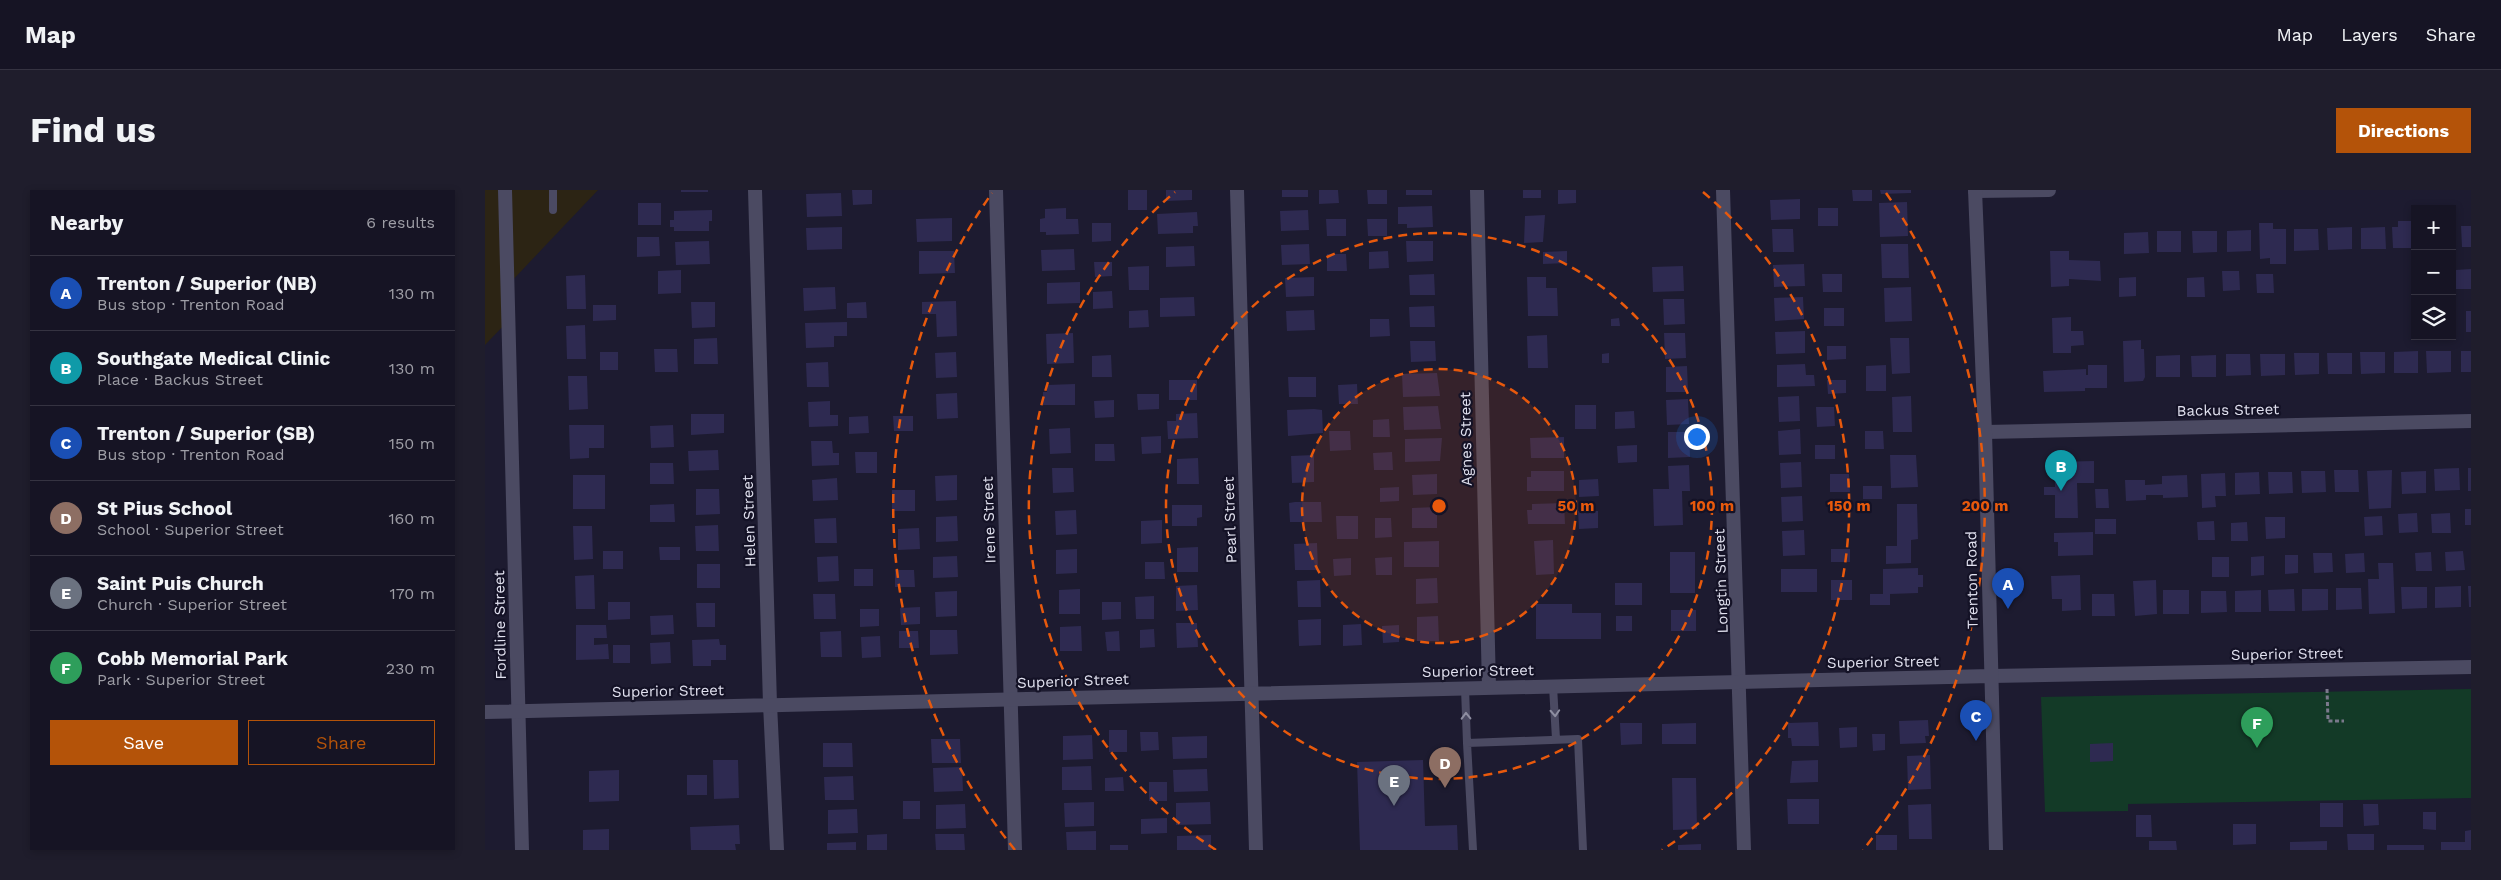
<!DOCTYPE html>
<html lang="en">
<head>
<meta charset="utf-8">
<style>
	:root { --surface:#161424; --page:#1f1d2c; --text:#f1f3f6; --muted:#9e9ea6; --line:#353341; --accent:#b45309 }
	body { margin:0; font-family:"Work Sans",sans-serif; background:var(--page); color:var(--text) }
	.controls { position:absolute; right:15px; top:15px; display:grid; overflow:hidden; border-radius:0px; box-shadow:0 2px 8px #0003 }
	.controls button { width:45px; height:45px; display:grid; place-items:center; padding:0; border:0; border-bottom:1px solid var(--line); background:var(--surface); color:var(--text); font:25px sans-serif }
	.you { position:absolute; left:1211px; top:246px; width:18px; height:18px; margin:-12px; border:4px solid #fff; border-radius:50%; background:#1a73e8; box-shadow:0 0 0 8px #1a73e833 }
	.badge { display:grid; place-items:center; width:32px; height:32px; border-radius:50%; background:var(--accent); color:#fff; font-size:16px; font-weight:700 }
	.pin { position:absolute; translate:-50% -41px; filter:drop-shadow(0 1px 2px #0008) }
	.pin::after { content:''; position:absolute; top:26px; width:18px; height:15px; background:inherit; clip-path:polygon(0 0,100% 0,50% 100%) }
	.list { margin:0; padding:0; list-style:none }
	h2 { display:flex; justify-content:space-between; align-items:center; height:65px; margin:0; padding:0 20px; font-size:21px }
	h2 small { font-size:16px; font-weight:400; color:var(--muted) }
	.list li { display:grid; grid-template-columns:32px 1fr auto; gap:15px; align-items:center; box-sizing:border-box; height:75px; padding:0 20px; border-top:1px solid var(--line) }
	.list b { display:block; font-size:19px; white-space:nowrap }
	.list p { margin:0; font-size:16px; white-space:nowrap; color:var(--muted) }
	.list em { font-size:16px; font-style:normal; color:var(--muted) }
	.actions { display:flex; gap:10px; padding:15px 20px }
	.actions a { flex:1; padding:11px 0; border:1px solid var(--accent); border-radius:0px; text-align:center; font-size:18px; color:var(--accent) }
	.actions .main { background:var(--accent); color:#fff }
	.icon { flex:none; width:28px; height:28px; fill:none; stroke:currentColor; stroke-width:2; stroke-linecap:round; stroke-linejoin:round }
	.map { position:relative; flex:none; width:1986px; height:660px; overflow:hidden; border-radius:0px }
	header { display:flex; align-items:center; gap:30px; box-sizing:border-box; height:70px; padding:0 25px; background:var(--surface); border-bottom:1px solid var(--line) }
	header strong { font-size:24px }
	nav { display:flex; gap:28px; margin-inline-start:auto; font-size:18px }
	.intro { display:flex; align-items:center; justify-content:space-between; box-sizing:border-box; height:120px; padding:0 30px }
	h1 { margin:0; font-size:35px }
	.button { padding:12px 22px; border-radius:0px; background:var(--accent); color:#fff; font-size:18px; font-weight:700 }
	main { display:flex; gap:30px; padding:0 30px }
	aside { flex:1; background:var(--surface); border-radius:0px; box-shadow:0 2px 8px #0003 }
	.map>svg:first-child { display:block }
</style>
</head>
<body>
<header>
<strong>Map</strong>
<nav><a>Map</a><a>Layers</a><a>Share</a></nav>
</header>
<div class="intro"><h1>Find us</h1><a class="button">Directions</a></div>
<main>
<aside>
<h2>Nearby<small>6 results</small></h2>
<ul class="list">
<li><span class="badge" style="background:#1a4fb4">A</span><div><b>Trenton / Superior (NB)</b><p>Bus stop · Trenton Road</p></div><em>130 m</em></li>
<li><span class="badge" style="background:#0f9aa8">B</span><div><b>Southgate Medical Clinic</b><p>Place · Backus Street</p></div><em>130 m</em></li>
<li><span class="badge" style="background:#1a4fb4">C</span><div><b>Trenton / Superior (SB)</b><p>Bus stop · Trenton Road</p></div><em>150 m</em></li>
<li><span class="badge" style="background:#8d6e63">D</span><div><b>St Pius School</b><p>School · Superior Street</p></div><em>160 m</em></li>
<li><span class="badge" style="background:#6b7280">E</span><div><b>Saint Puis Church</b><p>Church · Superior Street</p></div><em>170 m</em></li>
<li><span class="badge" style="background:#2e9e5b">F</span><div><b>Cobb Memorial Park</b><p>Park · Superior Street</p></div><em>230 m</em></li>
</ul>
<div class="actions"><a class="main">Save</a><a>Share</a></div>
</aside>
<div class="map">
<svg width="1986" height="660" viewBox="0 0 1986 660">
	<rect width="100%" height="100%" fill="#1d1b30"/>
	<path fill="#2c2414" d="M0 0H113L23 95 24 130 0 155Z"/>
	<path fill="#133a27" d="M1986 499V608L1643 614V621L1560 622 1556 507Z"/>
	<path fill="#2e2a51" d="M196 0H223V2H196Z
		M367 0H387V14L368 15Z
		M643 0H662V20H643Z
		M681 0H707V10L681 11Z
		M797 0H823V7H797Z
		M834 0H853L854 13 834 14Z
		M882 0H902V14H883Z
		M921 0H947V5H921Z
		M1038 0H1056V8H1038Z
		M1073 0H1091V13L1073 14Z
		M1367 0H1387V11H1368Z
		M1395 0H1426V3L1396 4Z
		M356 3 357 26 322 27 321 4Z
		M1315 9V29L1286 30 1285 10Z
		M1422 12 1423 46 1395 47 1394 13Z
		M153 13H176V35H153Z
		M947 16 948 37 922 38V34H913V17Z
		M581 18V29H593L594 44 561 45V42H555V29L560 28V19Z
		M1333 18H1353V36H1333Z
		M227 20V31H224V41H189V37H185V30H189V21Z
		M823 20 824 40 796 41 795 21Z
		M712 22 713 36H708V43L673 44 672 24Z
		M1060 25 1058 52 1039 53 1040 26Z
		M467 28V51L432 52 431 29Z
		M841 29H861V46H842Z
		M882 29H902V46H883Z
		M1913 31H1926L1927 37H1930V58H1908L1907 37H1913Z
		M607 33H626V51L607 52Z
		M1774 33H1788V39H1801V74H1785V68L1775 69Z
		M1976 36H1986V57H1977Z
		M357 37V59L322 60 321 38Z
		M1867 37V59L1843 60 1842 38Z
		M1900 37 1901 59H1876V38Z
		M1287 39H1308L1309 62H1288Z
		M1809 39H1833L1834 60 1809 61Z
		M1766 40V61L1742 62V41Z
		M1672 41H1696V62H1672Z
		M1707 41H1732V62L1708 63Z
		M1663 42 1664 63 1639 64V43Z
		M152 47H174L175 66 152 67Z
		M224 51 225 74 191 75 190 52Z
		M921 51H948V71L922 72Z
		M824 54 825 74 797 75 796 55Z
		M1396 54H1423L1424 88H1397Z
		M709 56 710 76 681 77V57Z
		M589 59 590 80 557 81 556 60Z
		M434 61H469L470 83 434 84Z
		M903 61 904 78 884 79V62Z
		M1082 61V73L1058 74V62Z
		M1565 61H1584V70L1615 71 1616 91 1584 89V96L1566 97Z
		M842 64H861L862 81H842Z
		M609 72H627V86L610 87Z
		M1319 74 1320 96 1289 97 1288 75Z
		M664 76V100H644L643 77Z
		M1198 76 1199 101 1168 102 1167 77Z
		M1986 79V99H1971L1970 80Z
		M196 80V103L173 104V81Z
		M1737 81H1754L1755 100 1738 101Z
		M949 84 950 105H925L924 85Z
		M1337 84H1357V102H1338Z
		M1771 84H1788L1789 103H1772Z
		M100 85 101 119H82L81 86Z
		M829 87V106L801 107 800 88Z
		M1042 87H1061V98H1072L1073 126H1043Z
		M1651 87V106L1634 107V88Z
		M1719 87 1720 107H1702V88Z
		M595 92V113L562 114V93Z
		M350 97 351 119 319 121 318 98Z
		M1426 97 1427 131 1400 132 1399 98Z
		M627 101 628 118 608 119V102Z
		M709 107 710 126 675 127V108Z
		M1318 107 1319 129 1290 131 1289 108Z
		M1178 109H1199L1200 134 1179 135Z
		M471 111 472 146 452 147 451 124H437V112Z
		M206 112H230V137L207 138Z
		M381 112 382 128H362V113Z
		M108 115H131V130L108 131Z
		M949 116 950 137H925L924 117Z
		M1339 118H1359V136H1339Z
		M663 120 664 137 644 138V121Z
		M829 120 830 140 802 141 801 121Z
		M1981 121H1986V142H1981Z
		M1586 127V141H1598L1599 155 1586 156V163H1568L1567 128Z
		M1134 128 1135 136H1126V129Z
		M885 129H904L905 146 885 147Z
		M362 132V146H349V157L321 158 320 133Z
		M100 135 101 169H82L81 136Z
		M1320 141V163L1291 164 1290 142Z
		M588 143 589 173 562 174 561 144Z
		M1179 143H1200L1201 168 1180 169Z
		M1062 145 1063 178H1043L1042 146Z
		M232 148 233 174H209V149Z
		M1405 148H1424L1425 183 1407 184Z
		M1656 150V159H1659L1660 187 1658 191 1639 192 1638 151Z
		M925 151H950L951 171 926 172Z
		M1342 156H1361V169L1342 170Z
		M169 159H192L193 182H170Z
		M1933 161V183H1909V162Z
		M1941 161H1966V182L1942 183Z
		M1976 161H1986V182H1976Z
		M115 162H133V180H115Z
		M471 162 472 187 451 188 450 163Z
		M1875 162H1900V183L1876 184Z
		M1124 163V173H1117V164Z
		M1809 163H1834V184L1810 185Z
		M1842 163H1867V184H1843Z
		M1741 164H1765L1766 185 1741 186Z
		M1775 164H1800V185L1776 186Z
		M626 165 627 187H607V166Z
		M1695 165V187H1671V166Z
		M1731 165V187H1707L1706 166Z
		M343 172 344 197H322L321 173Z
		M1320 174 1321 185H1329L1330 196 1292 197V175Z
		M1401 175V201H1381V176Z
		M1603 175H1622V198H1600V201L1559 202 1558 181 1601 179V185H1603Z
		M1202 176 1203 202H1181V177Z
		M952 183 955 206 918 207 917 184Z
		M83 186H102L103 219 84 220Z
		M803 187H831V207H804Z
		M684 190H712V210H684Z
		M1342 190H1361V203L1343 204Z
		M590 194V215H558V202H562V195Z
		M872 194 873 214H854L853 195Z
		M472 203 473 228 452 229 451 204Z
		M652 204H674V219L653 220Z
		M1314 206 1315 231 1294 232 1293 207Z
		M1426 206 1427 242H1408L1407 207Z
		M1203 209 1204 234 1182 235 1181 210Z
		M629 210V227L610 228 609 211Z
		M345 211V225H353V236L324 237 323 212Z
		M1090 215H1111V239H1090Z
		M953 216 956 239 919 240 918 217Z
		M1331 217H1349L1350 236 1332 237Z
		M829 219 837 220 838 243 803 246 802 220Z
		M1149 221 1150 238 1130 239V222Z
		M712 223 713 248 683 249 682 231H691V224Z
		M206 224H239V243L206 245Z
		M383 226 384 243 364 244V227Z
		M408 226H428V241H409Z
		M904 229 905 247H888V230Z
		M84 235H119V258H104V268L85 269Z
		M188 235 189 257 166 258 165 236Z
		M585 238 586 263 565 264 564 239Z
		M1315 239 1316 264 1294 265 1293 241Z
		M844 241H865L866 260 845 261Z
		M1380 241H1398L1399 259H1380Z
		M1183 242H1204L1205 267 1183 268Z
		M676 246V263L657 264 656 247Z
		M1079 247V268H1046L1045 248Z
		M957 248 955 271 920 272V249Z
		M326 251H347L348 263H354V275L327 276Z
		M610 254H629L630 271H610Z
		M1152 255V272L1133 273 1132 256Z
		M1330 255H1350V269H1330Z
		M233 260 234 280 204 281 203 261Z
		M370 262H392V283H371Z
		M907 262 908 280H889L888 263Z
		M829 265V292L807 293 806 266Z
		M1405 265H1431L1433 297 1406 298Z
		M713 268 714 294H692V269Z
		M1609 271V293H1592L1593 328H1570V305H1559V297H1570L1569 272Z
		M1316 272 1317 297 1296 298 1295 273Z
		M165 273H188L189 294H165Z
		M1204 275 1205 301H1197L1198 335 1169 336 1168 299H1184L1183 276Z
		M567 278H588L589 302 568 303Z
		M1974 278 1975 300 1950 301 1949 279Z
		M1983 278H1986V301H1983Z
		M1849 280H1873L1874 302H1850Z
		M1907 280 1906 318 1884 319 1882 281Z
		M1046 281H1079V301H1042V287H1046Z
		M1816 281H1840L1841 302 1817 303Z
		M1941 281V303L1917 304 1916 282Z
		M1774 282 1775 304 1750 305V283Z
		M1783 282H1807L1808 303 1784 304Z
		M1740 283 1741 306H1730L1731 317 1717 318 1716 284Z
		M952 284V304L928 305 927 285Z
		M1345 284H1364L1365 302H1345Z
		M88 285H120V319H88Z
		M472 285V310L451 311 450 286Z
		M1702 285 1703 307 1678 308V305H1661V310L1641 311 1640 290H1660V295L1677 294V286Z
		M352 288 353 310 328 311 327 290Z
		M1113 289 1114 306 1094 307V290Z
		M1378 296H1397V309H1378Z
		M914 297V311L895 312V298Z
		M211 299H234L235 324 211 325Z
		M1610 299H1623L1624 318H1611Z
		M407 300H430V321H407Z
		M1317 306 1318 331 1297 332 1296 307Z
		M810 312H836L837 332H805L804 313Z
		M1079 313 1080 334H1043L1042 320H1047V314Z
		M189 314 190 332H165V315Z
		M1412 314H1432L1433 349 1426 350V373L1401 374V356H1412Z
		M687 315H717V327L712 328V336H687Z
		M952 317V338H927V318Z
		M1980 319H1986V335H1980Z
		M591 320 592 344 571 345 570 321Z
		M1093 321H1113V338L1094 339Z
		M1932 323 1933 342 1914 343 1913 324Z
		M1965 323 1966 343H1947L1946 324Z
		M472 326 473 351 451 352V327Z
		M851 326H873V349H852Z
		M1897 326 1898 345 1880 346 1879 327Z
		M1780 327H1800V348L1781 349Z
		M351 328 352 353H330L329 329Z
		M890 328H906L907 347 890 348Z
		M1610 329H1631V344H1610Z
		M677 330V353L656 354V331Z
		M1729 331 1730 350H1713L1712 332Z
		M1762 332 1763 351H1746V333Z
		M233 335 234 361H211L210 336Z
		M88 336H107L108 369 89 370Z
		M434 338 435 359 413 360V339Z
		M1319 340 1320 365 1298 366 1297 341Z
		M1608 342V365L1573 366V352H1569V343Z
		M1068 350 1069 384 1051 385 1049 351Z
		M954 351V377H919V352Z
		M832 353 833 380H810L809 354Z
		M174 357H195V370H175Z
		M713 357V382H692V358Z
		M592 359V383L571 384V360Z
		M1346 359H1365V372H1346Z
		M118 361H138V379H118Z
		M1978 361 1980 380 1961 381 1960 362Z
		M1185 362H1210V403H1185Z
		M1946 362 1947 381H1931L1930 363Z
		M1828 363H1847L1848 382 1829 383Z
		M1879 363 1880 382 1861 383 1860 364Z
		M1800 365H1813V383L1800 384Z
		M353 366 354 391 333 392 332 367Z
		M472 366 473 387 448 388V367Z
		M1779 366V385L1766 386V367Z
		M907 367V385H891L890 368Z
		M1727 367H1744V387H1727Z
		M866 368V385L849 386 848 369Z
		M660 372H679L680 389H660Z
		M1893 373H1908L1910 423 1884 424 1883 389H1894Z
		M212 374H235V398H212Z
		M1433 378V385H1438V397H1433V403L1405 404V415H1385V404H1398V379Z
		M369 379H388V396H369Z
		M1296 379H1332V402H1296Z
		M410 380H429L430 397H410Z
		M109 385 110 419H91L90 386Z
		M1595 385 1596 420 1577 421V409H1567L1566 386Z
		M952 388 953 413 931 414V389Z
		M835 390 836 417H813L812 391Z
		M1346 390H1367V410H1346Z
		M1671 390 1672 424 1650 426 1648 391Z
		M1130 393H1157V415H1130Z
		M712 395 713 420 691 421V396Z
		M1976 396V417L1950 418V397Z
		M1983 396H1986V417H1984Z
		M1916 397H1942V418L1917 419Z
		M1851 398H1876L1877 419 1851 420Z
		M595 399V424H574V400Z
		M1809 399 1810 421H1784L1783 400Z
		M1817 399H1843V420L1817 421Z
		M1678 400H1704V424H1678Z
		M1776 400V422H1750V401Z
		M472 401V426L451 427 450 402Z
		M1716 401H1741L1742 422 1716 423Z
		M328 404H350L351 429H329Z
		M1607 404H1629L1630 426H1607Z
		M669 406V429H651L650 407Z
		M123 412H145V429L123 430Z
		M617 412H636V429L617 430Z
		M211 413H230V437H212Z
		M1051 414H1087V423H1116V449H1051Z
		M435 417V434L416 435 415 418Z
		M375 419H394V436L375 437Z
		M1186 420H1211V441H1186Z
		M188 425 189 444 166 445 165 426Z
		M953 426 954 451H932V427Z
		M1131 426H1147V441H1131Z
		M836 429V455L814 456 813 430Z
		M691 433H712L713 457 692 458Z
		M876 434 877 455 858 456V435Z
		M91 435H121L122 448H109V455L123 454 124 469 91 470Z
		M914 435V452L898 453 897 436Z
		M596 436 597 461H575V437Z
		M669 439 670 457 655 458V440Z
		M445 440H472L473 464 445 465Z
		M356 441 357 467H336L335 442Z
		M414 441H433L434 458H414Z
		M634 441 635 461H622L620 442Z
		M395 446 396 467 377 468 376 447Z
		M234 449 235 455H241V470H226V476H208L207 450Z
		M185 452 186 473 166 474 165 453Z
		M128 455H145V473H128Z
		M1443 530 1444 546H1440L1441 553 1415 554 1414 531Z
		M1333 532 1334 556H1307L1306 548H1303V533Z
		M1135 533H1157V554L1136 555Z
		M1211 533V554H1177V534Z
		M1372 537V557L1355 558 1354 538Z
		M624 540H642V562H624Z
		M655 542H673L674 560 656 561Z
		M1387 544H1400V560L1388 561Z
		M607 545 608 569 578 570V546Z
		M722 546V568L688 569 687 547Z
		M446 549H475L476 573H447Z
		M338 553H367L368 577H338Z
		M1628 553V571L1605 572V554Z
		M1445 565 1446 599 1423 600 1422 566Z
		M228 570H253L254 608 229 609Z
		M938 570 940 636 972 635 973 660H875L872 572Z
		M1333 570V592L1305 593 1307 571Z
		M606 576 607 600H577V577Z
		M477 577 478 601 449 602 448 578Z
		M722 579 723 601 689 602 688 580Z
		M134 580V611L104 612V581Z
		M202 585H222V605H202Z
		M368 586 369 610H340L339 587Z
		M638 587 639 601H620V588Z
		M1187 588H1211L1212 639 1188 640Z
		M664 592H682V611H664Z
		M1302 609H1334V634H1303Z
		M418 611H435V629H418Z
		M609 612V636L580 637 579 613Z
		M725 612 726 634 691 635V613Z
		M1835 613H1858V637H1835Z
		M480 614 481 638 451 639V615Z
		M1446 614 1447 649H1424L1423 615Z
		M1878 614H1893L1894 635 1879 636Z
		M372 619 373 643 343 644V620Z
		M1938 622H1951V640L1938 639Z
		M1651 625H1666L1667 647H1651Z
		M682 628V643L656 644V629Z
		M1748 634H1771V654L1748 655Z
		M254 635 255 654H250L251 660H206L205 637Z
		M124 639V660H98V640Z
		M1986 640V660H1956V652H1980V641Z
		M611 641V660H582L581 642Z
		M402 644V660H382V645Z
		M450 644H479L480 660H451Z
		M1862 644H1889V660H1863Z
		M726 645V660H692V646Z
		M1391 645H1412V660H1391Z
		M1664 651H1691L1692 660H1664Z
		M1842 651V660H1805V652Z
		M371 652V660H342V653Z
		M1216 654V660H1193V655Z
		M625 655H643V660H625Z
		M1902 655H1939V660H1902Z"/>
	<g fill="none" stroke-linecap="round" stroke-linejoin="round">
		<path stroke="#7a798b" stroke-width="3" stroke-dasharray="4 2.5" stroke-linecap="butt" d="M1842 499 1843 531H1859"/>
		<path stroke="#4b4a62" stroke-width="8" d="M68 0V20
			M1068 496 1071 549
			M980 498 982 553
			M988 660 982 553 1093 549 1098 660"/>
		<path stroke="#4b4a62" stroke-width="14" d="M20 0 37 660
			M270 0 285 514 292 660
			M511 0 530 660
			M752 0 771 660
			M992 0 1004 497
			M1238 0 1259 660
			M1490 1 1564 0
			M1500 242 1986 231
			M1506 486 1986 477"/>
		<path stroke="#4b4a62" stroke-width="14" d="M1490 0 1500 242 1511 660
			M0 522 1506 486"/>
	</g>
	<defs><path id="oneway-chevron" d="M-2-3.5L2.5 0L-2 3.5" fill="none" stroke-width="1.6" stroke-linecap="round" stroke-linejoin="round" transform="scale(1.25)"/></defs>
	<g stroke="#8e8ea1">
		<use href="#oneway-chevron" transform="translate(1070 523) rotate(87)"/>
		<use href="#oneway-chevron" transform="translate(981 526) rotate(-91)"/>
	</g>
	<circle cx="954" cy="316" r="137" fill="#e8590c" fill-opacity=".12"/>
	<g fill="none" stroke="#e8590c" stroke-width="2.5" stroke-dasharray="9 6">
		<circle cx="954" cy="316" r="137"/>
		<circle cx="954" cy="316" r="273"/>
		<path d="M731 660A410 410 0 0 1 690 2M1218 2A410 410 0 0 1 1177 660"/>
		<path d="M530 660A546 546 0 0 1 507 3M1401 3A546 546 0 0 1 1378 660"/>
	</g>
	<g text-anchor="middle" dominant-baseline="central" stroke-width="4.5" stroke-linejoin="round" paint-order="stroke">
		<g font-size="15" fill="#e1e1ef" stroke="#141226">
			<text transform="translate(1743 220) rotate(-1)">Backus Street</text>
			<text transform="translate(981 249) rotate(-91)">Agnes Street</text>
			<text transform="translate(504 330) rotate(-92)">Irene Street</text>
			<text transform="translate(745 330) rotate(-92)">Pearl Street</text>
			<text transform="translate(264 331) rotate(-92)">Helen Street</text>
			<text transform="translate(1487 390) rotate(-91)">Trenton Road</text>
			<text transform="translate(1236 391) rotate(-92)">Longtin Street</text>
			<text transform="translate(15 435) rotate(-91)">Fordline Street</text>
			<text transform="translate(1802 464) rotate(-1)">Superior Street</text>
			<text transform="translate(1398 472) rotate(-1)">Superior Street</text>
			<text transform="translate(993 481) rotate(-1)">Superior Street</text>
			<text transform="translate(588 491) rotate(-2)">Superior Street</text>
			<text transform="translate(183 501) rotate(-1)">Superior Street</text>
		</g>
	</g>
	<circle cx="954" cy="316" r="8" fill="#e8590c" stroke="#141226" stroke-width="2.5"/>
	<g font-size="15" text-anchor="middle" font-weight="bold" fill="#e8590c" stroke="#141226" stroke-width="4.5" stroke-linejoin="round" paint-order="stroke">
		<text x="1091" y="321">50 m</text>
		<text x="1227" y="321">100 m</text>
		<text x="1364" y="321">150 m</text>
		<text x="1500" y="321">200 m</text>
	</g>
</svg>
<div class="controls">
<button>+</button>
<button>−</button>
<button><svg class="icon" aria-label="layers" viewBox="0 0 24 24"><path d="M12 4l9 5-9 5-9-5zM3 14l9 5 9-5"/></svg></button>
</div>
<div class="you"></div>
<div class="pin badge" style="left:1523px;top:419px;background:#1a4fb4">A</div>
<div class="pin badge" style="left:1576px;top:301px;background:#0f9aa8">B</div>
<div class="pin badge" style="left:1491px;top:551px;background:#1a4fb4">C</div>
<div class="pin badge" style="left:960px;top:598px;background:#8d6e63">D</div>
<div class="pin badge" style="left:909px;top:616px;background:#6b7280">E</div>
<div class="pin badge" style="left:1772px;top:558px;background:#2e9e5b">F</div>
</div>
</main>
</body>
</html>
